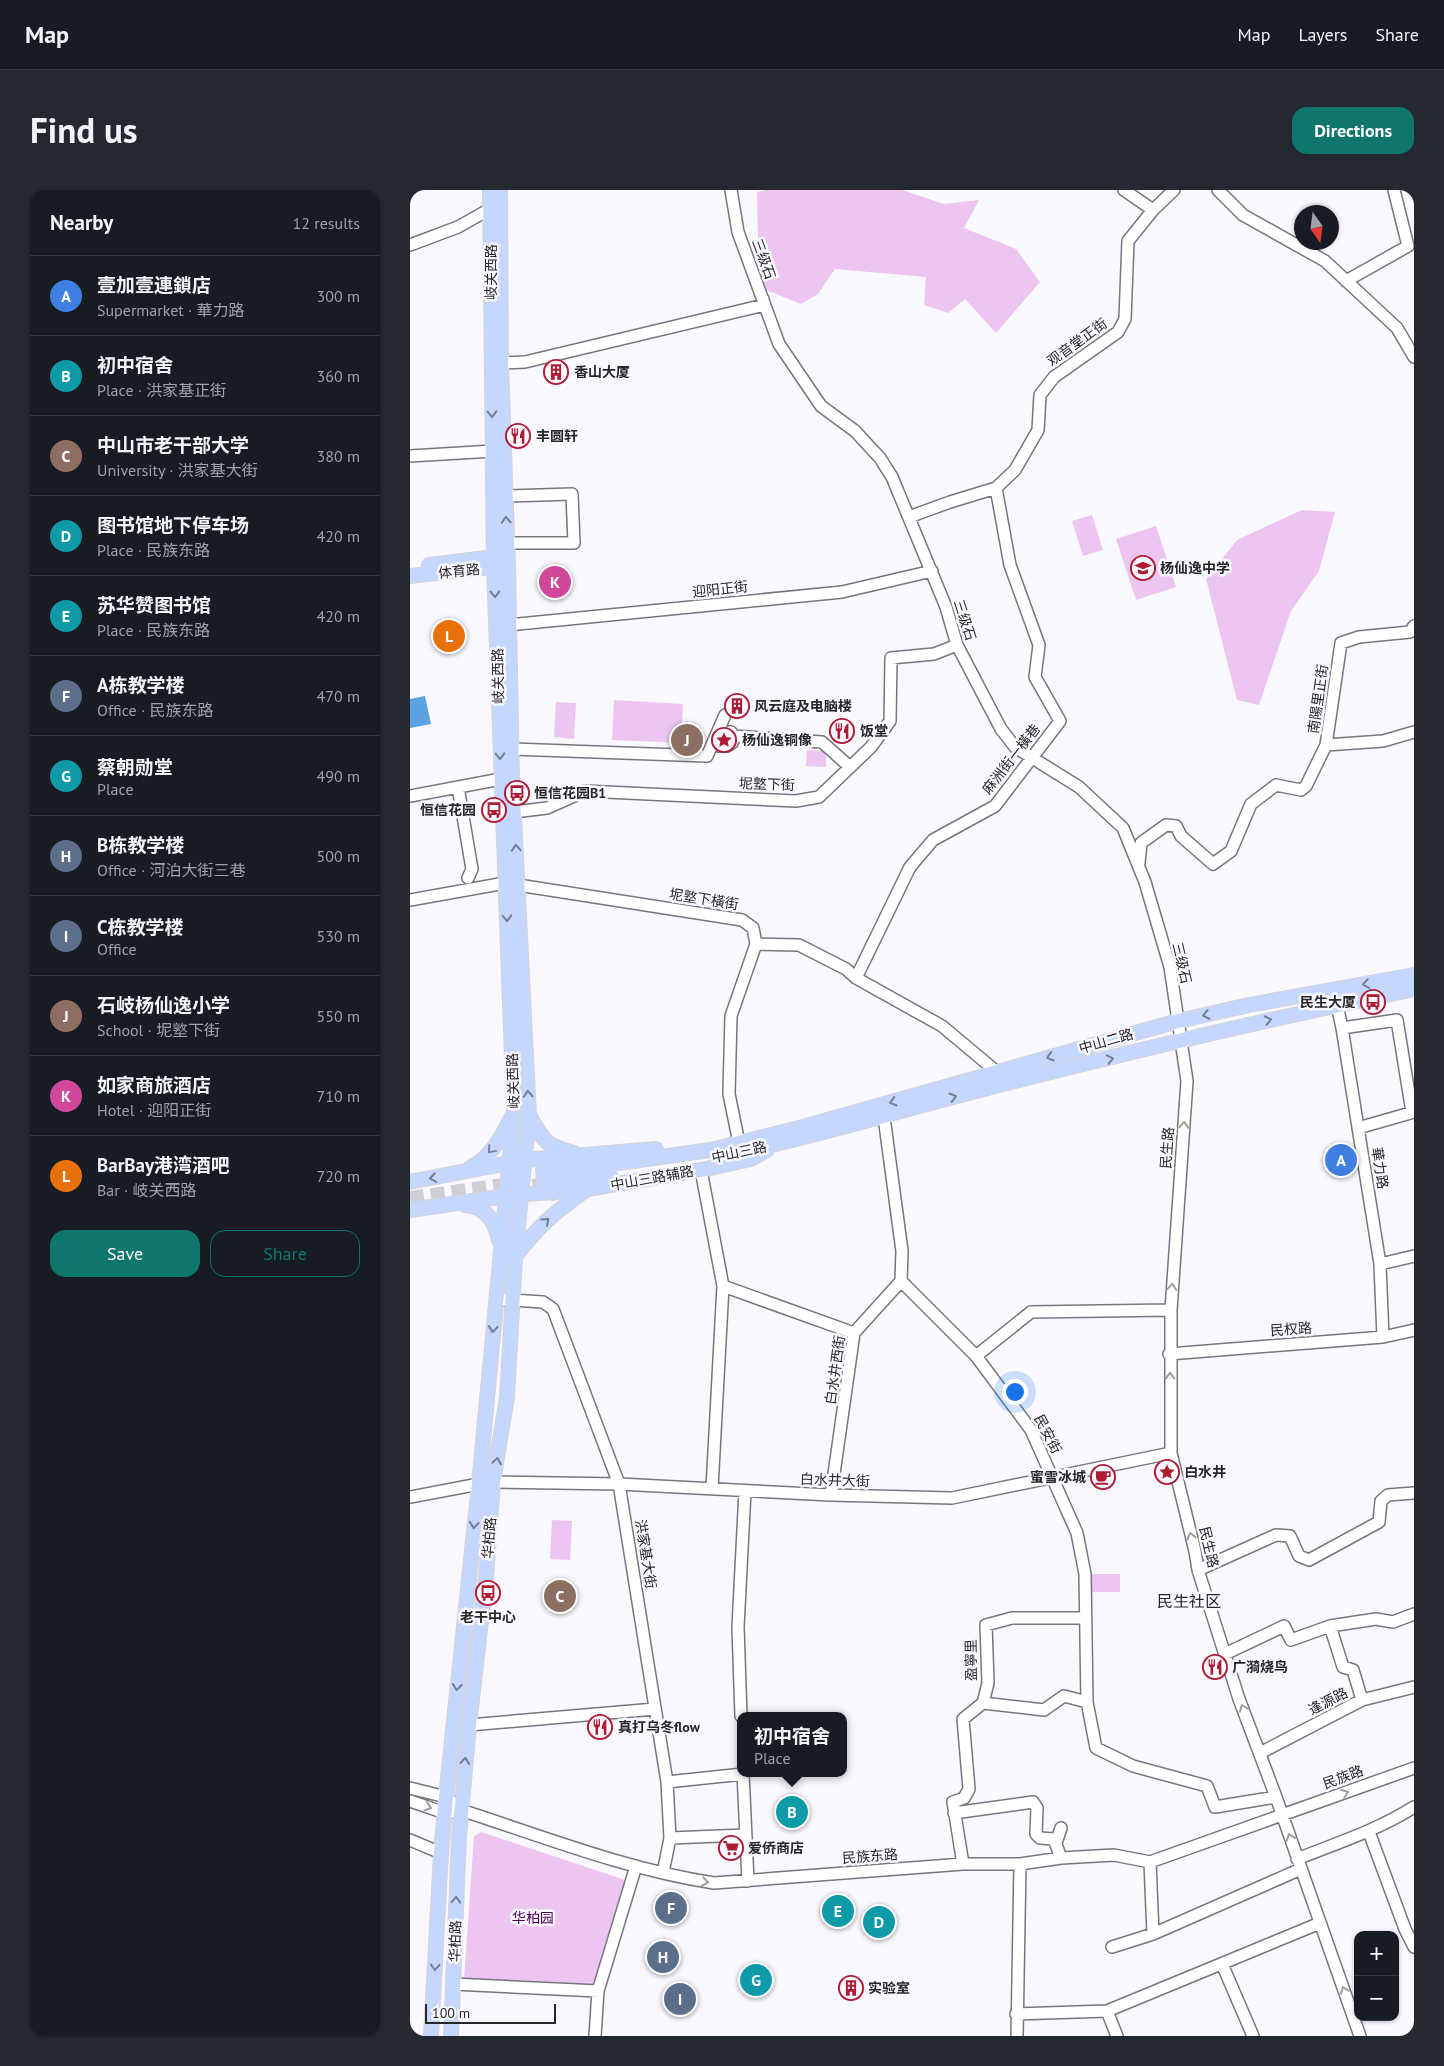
<!DOCTYPE html>
<html lang="en">
<head>
<meta charset="utf-8">
<style>
	:root { --surface:#171b24; --page:#242831; --text:#f1f3f6; --muted:#9ea1a6; --line:#363941; --accent:#0f766e }
	body { margin:0; font-family:"PT Sans","Noto Sans SC",sans-serif; background:var(--page); color:var(--text) }
	.controls { position:absolute; right:15px; bottom:15px; display:grid; overflow:hidden; border-radius:10px; box-shadow:0 1px 4px #0004 }
	.controls button { width:45px; height:45px; display:grid; place-items:center; padding:0; border:0; border-bottom:1px solid var(--line); background:var(--surface); color:var(--text); font:25px sans-serif }
	.compass { position:absolute; left:884px; top:15px; width:45px; height:45px; border-radius:50%; background:var(--surface); box-shadow:0 1px 4px #0004; rotate:166deg }
	.scale { position:absolute; left:15px; bottom:12px; width:131px; box-sizing:border-box; padding-left:5px; border:2px solid #27272a; border-top:0; font-size:14px; line-height:18px; white-space:nowrap; color:#27272a; -webkit-text-stroke:4px #f8f8fe; paint-order:stroke }
	.you { position:absolute; left:604px; top:1201px; width:18px; height:18px; margin:-12px; border:4px solid #fff; border-radius:50%; background:#1a73e8; box-shadow:0 0 0 8px #1a73e833 }
	.badge { display:grid; place-items:center; width:32px; height:32px; border-radius:50%; background:var(--accent); color:#fff; font-size:16px; font-weight:700 }
	.pin { position:absolute; translate:-50% -50%; border:2px solid #fff; box-shadow:0 1px 5px #0006 }
	.popup { position:absolute; left:327px; top:1522px; width:110px; height:65px; box-sizing:border-box; display:grid; place-content:center; border-radius:10px; background:var(--surface); filter:drop-shadow(0 1px 4px #0005); font-size:16px; white-space:nowrap; color:var(--muted) }
	.popup b { font-size:19px; color:var(--text) }
	.popup::after { content:''; position:absolute; left:50%; top:100%; margin-left:-10px; border:10px solid transparent; border-top-color:var(--surface) }
	.list { margin:0; padding:0; list-style:none }
	h2 { display:flex; justify-content:space-between; align-items:center; height:65px; margin:0; padding:0 20px; font-size:21px }
	h2 small { font-size:16px; font-weight:400; color:var(--muted) }
	.list li { display:grid; grid-template-columns:32px 1fr auto; gap:15px; align-items:center; box-sizing:border-box; height:80px; padding:0 20px; border-top:1px solid var(--line) }
	.list b { display:block; font-size:19px; white-space:nowrap }
	.list p { margin:0; font-size:16px; white-space:nowrap; color:var(--muted) }
	.list em { font-size:16px; font-style:normal; color:var(--muted) }
	.actions { display:flex; gap:10px; padding:15px 20px }
	.actions a { flex:1; padding:11px 0; border:1px solid var(--accent); border-radius:15px; text-align:center; font-size:18px; color:var(--accent) }
	.actions .main { background:var(--accent); color:#fff }
	.map { position:relative; flex:none; width:1004px; height:1846px; overflow:hidden; border-radius:15px }
	header { display:flex; align-items:center; gap:30px; box-sizing:border-box; height:70px; padding:0 25px; background:var(--surface); border-bottom:1px solid var(--line) }
	header strong { font-size:24px }
	nav { display:flex; gap:28px; margin-inline-start:auto; font-size:18px }
	.intro { display:flex; align-items:center; justify-content:space-between; box-sizing:border-box; height:120px; padding:0 30px }
	h1 { margin:0; font-size:35px }
	.button { padding:12px 22px; border-radius:15px; background:var(--accent); color:#fff; font-size:18px; font-weight:700 }
	main { display:flex; gap:30px; padding:0 30px }
	aside { flex:1; background:var(--surface); border-radius:15px; box-shadow:0 1px 4px #0004 }
	.map>svg:first-child { display:block }
</style>
</head>
<body>
<header>
<strong>Map</strong>
<nav><a>Map</a><a>Layers</a><a>Share</a></nav>
</header>
<div class="intro"><h1>Find us</h1><a class="button">Directions</a></div>
<main>
<aside>
<h2>Nearby<small>12 results</small></h2>
<ul class="list">
<li><span class="badge" style="background:#3f7fe0">A</span><div><b>壹加壹連鎖店</b><p>Supermarket · 華力路</p></div><em>300 m</em></li>
<li><span class="badge" style="background:#0f9aa8">B</span><div><b>初中宿舍</b><p>Place · 洪家基正街</p></div><em>360 m</em></li>
<li><span class="badge" style="background:#8d6e63">C</span><div><b>中山市老干部大学</b><p>University · 洪家基大街</p></div><em>380 m</em></li>
<li><span class="badge" style="background:#0f9aa8">D</span><div><b>图书馆地下停车场</b><p>Place · 民族东路</p></div><em>420 m</em></li>
<li><span class="badge" style="background:#0f9aa8">E</span><div><b>苏华赞图书馆</b><p>Place · 民族东路</p></div><em>420 m</em></li>
<li><span class="badge" style="background:#5c6f8a">F</span><div><b>A栋教学楼</b><p>Office · 民族东路</p></div><em>470 m</em></li>
<li><span class="badge" style="background:#0f9aa8">G</span><div><b>蔡朝勋堂</b><p>Place</p></div><em>490 m</em></li>
<li><span class="badge" style="background:#5c6f8a">H</span><div><b>B栋教学楼</b><p>Office · 河泊大街三巷</p></div><em>500 m</em></li>
<li><span class="badge" style="background:#5c6f8a">I</span><div><b>C栋教学楼</b><p>Office</p></div><em>530 m</em></li>
<li><span class="badge" style="background:#8d6e63">J</span><div><b>石岐杨仙逸小学</b><p>School · 坭墪下街</p></div><em>550 m</em></li>
<li><span class="badge" style="background:#d1479c">K</span><div><b>如家商旅酒店</b><p>Hotel · 迎阳正街</p></div><em>710 m</em></li>
<li><span class="badge" style="background:#e8710a">L</span><div><b>BarBay港湾酒吧</b><p>Bar · 岐关西路</p></div><em>720 m</em></li>
</ul>
<div class="actions"><a class="main">Save</a><a>Share</a></div>
</aside>
<div class="map">
<svg width="1004" height="1846" viewBox="0 0 1004 1846">
	<rect width="100%" height="100%" fill="#f8f8fe"/>
	<path fill="#ecc6f0" d="M356 0H492L534 14 569 10 554 38 606 59 630 92 586 143 555 109 538 123 514 115 516 87 425 79 408 104 391 114 349 97 347 2Z
		M892 320 925 322 909 381 881 421 849 515 827 510 796 389 827 350Z
		M682 325 693 360 673 366 662 331Z
		M746 336 766 397 726 410 706 349Z
		M204 510 273 514 271 553 202 550Z
		M146 512 166 513 164 549 144 547Z
		M397 560 416 561V577L396 576Z
		M142 1330 162 1331 160 1370 140 1369Z
		M675 1384H710V1402H675Z
		M71 1642 215 1690 184 1797 54 1790 64 1646Z"/>
	<path fill="#5aa2e0" d="M15 506 21 534 0 538V509Z"/>
	<g fill="none" stroke-linecap="round" stroke-linejoin="round">
		<path stroke="#ceced4" stroke-width="14" stroke-dasharray="14 7" stroke-linecap="butt" d="M102 1000 145 992
			M0 1008 107 993"/>
		<defs>
			<path id="minor" d="M321 0 328 42 369 154 411 216 445 241 470 268 482 287 536 417 547 455 591 539 605 557 669 597 713 638 735 692 760 777 777 891 761 1120V1263L785 1361 788 1380 829 1509 866 1607 950 1846
				M714 0 743 20
				M808 0 833 25 915 71 987 138 1004 167
				M0 55 48 37 80 19
				M936 91 998 56 984 0
				M91 173 115 172 354 115 353 109
				M0 266 83 261
				M95 306 162 304 164 353H98
				M499 327 540 312 586 298 605 280 628 240 630 205 644 187 708 142 715 129 718 51 743 20 764 0
				M98 435 432 402 522 381
				M324 546 412 552 440 577
				M305 548 309 556H317L322 553 324 546 321 542H319
				M916 555 973 551 1004 542
				M102 559 297 566 315 525
				M48 597 62 679 58 688
				M0 606 91 589
				M104 622 137 618 175 601 386 611 409 607 461 557 480 531 481 468 524 464 547 455
				M729 673 731 653 756 635 766 636 771 646 803 674 821 661 841 614 866 595 891 600 896 596 916 555 931 453 949 447 1000 442 1004 436
				M108 695 332 730 343 738 346 754 321 826 319 904 329 953
				M0 710 95 693
				M346 754 389 755 436 779 446 788 532 836 587 882
				M446 788 500 677 523 650 585 616 650 531 625 487 629 455 600 375 586 298
				M927 815 932 838 970 1074 973 1147
				M932 838 987 830 1002 922
				M948 938 1004 922
				M291 980 313 1096 302 1298
				M970 1074 1004 1066
				M491 1091 566 1166 621 1240 667 1343 675 1384 677 1512 686 1558 723 1576 797 1596 805 1617 866 1607
				M313 1096 444 1143
				M86 1109 133 1112 143 1119 209 1294 257 1592 260 1648 253 1683
				M759 1164 973 1147 1004 1140
				M566 1166 621 1122 761 1120
				M83 1292 209 1294 421 1305 542 1308 761 1263
				M421 1305 444 1143 491 1091 492 1061 474 927
				M0 1307 69 1294
				M788 1380 866 1345 880 1346 889 1366 899 1370 969 1332 971 1311 978 1305 1004 1303
				M920 1436 933 1477 943 1480 952 1510
				M815 1464 874 1436 881 1450 920 1436 966 1429 983 1432 1004 1424
				M573 1513 634 1520 654 1506 677 1512
				M331 1526 328 1437 335 1301
				M59 1535 245 1519
				M850 1563 952 1510 1004 1497
				M333 1583 338 1691
				M257 1592 333 1584
				M0 1598 36 1607 51 1620C134 1647 218 1680 304 1693L553 1674H610L651 1668 704 1665 740 1672 1004 1578
				M0 1611 35 1623 42 1622
				M544 1623 623 1612 627 1618 626 1644 630 1648 644 1649 651 1668
				M959 1642 995 1739 1004 1757
				M260 1648 335 1645
				M0 1650 31 1663
				M646 1653 651 1638
				M887 1669C927 1653 968 1640 1004 1617
				M740 1672 743 1744
				M553 1674 543 1612 554 1608 559 1599 553 1529 573 1513 578 1493 576 1435 602 1428H675
				M702 1757 743 1744 891 1679
				M812 1774 843 1846
				M43 1794 188 1801
				M697 1821 707 1846
				M606 1824 697 1821 910 1733
				M185 1846 188 1801 226 1676
				M607 1846 610 1674"/>
			<path id="major" d="M19 375 92 366
				M0 386 91 376
				M119 925C134 951 134 955 164 963
				M344 959C420 942 495 919 570 900 714 863 859 829 1004 799
				M60 978C80 968 91 948 101 928
				M144 982 301 960 393 937 768 831 839 815 1004 785
				M0 992 114 970 246 959
				M145 992 200 984
				M143 1003 134 993 133 979 138 973 146 969
				M55 1015C76 1016 85 1032 89 1050
				M0 1020 96 1006 177 999 291 980 341 969 357 960
				M105 1067C128 1036 145 1022 176 1000
				M21 1846 31 1663 36 1607 69 1294 104 923 84 377 80 0
				M41 1846 49 1647 59 1535 76 1388 83 1292 97 1207 105 1068 119 925 102 588 98 375 91 173 90 0"/>
		</defs>
		<use href="#minor" stroke="#76767e" stroke-width="14"/>
		<use href="#major" stroke="#d4d4d4" stroke-width="16"/>
		<use href="#minor" stroke="#fff" stroke-width="11"/>
		<use href="#major" stroke="#c5d7ff" stroke-width="14"/>
	</g>
	<defs><path id="oneway-chevron" d="M-2-3.5L2.5 0L-2 3.5" fill="none" stroke-width="1.6" stroke-linecap="round" stroke-linejoin="round" transform="scale(1.25)"/></defs>
	<g stroke="#767f94">
		<use href="#oneway-chevron" transform="translate(82 224) rotate(89)"/>
		<use href="#oneway-chevron" transform="translate(96 330) rotate(-93)"/>
		<use href="#oneway-chevron" transform="translate(85 404) rotate(88)"/>
		<use href="#oneway-chevron" transform="translate(90 566) rotate(89)"/>
		<use href="#oneway-chevron" transform="translate(106 658) rotate(-94)"/>
		<use href="#oneway-chevron" transform="translate(97 728) rotate(88)"/>
		<use href="#oneway-chevron" transform="translate(956 794) rotate(170)"/>
		<use href="#oneway-chevron" transform="translate(796 825) rotate(168)"/>
		<use href="#oneway-chevron" transform="translate(858 830) rotate(-12)"/>
		<use href="#oneway-chevron" transform="translate(640 867) rotate(164)"/>
		<use href="#oneway-chevron" transform="translate(700 869) rotate(-13)"/>
		<use href="#oneway-chevron" transform="translate(118 904) rotate(-93)"/>
		<use href="#oneway-chevron" transform="translate(543 907) rotate(-16)"/>
		<use href="#oneway-chevron" transform="translate(483 912) rotate(164)"/>
		<use href="#oneway-chevron" transform="translate(81 960) rotate(130)"/>
		<use href="#oneway-chevron" transform="translate(23 988) rotate(171)"/>
		<use href="#oneway-chevron" transform="translate(136 1031) rotate(-42)"/>
		<use href="#oneway-chevron" transform="translate(83 1139) rotate(95)"/>
		<use href="#oneway-chevron" transform="translate(87 1271) rotate(-81)"/>
		<use href="#oneway-chevron" transform="translate(64 1335) rotate(96)"/>
		<use href="#oneway-chevron" transform="translate(47 1497) rotate(96)"/>
		<use href="#oneway-chevron" transform="translate(55 1571) rotate(-85)"/>
		<use href="#oneway-chevron" transform="translate(46 1710) rotate(-88)"/>
		<use href="#oneway-chevron" transform="translate(25 1777) rotate(93)"/>
	</g>
	<g stroke="#9e9e9f">
		<use href="#oneway-chevron" transform="translate(774 935) rotate(-86)"/>
		<use href="#oneway-chevron" transform="translate(762 1097) rotate(-86)"/>
		<use href="#oneway-chevron" transform="translate(760 1186) rotate(-91)"/>
		<use href="#oneway-chevron" transform="translate(781 1346) rotate(-104)"/>
		<use href="#oneway-chevron" transform="translate(833 1518) rotate(-111)"/>
		<use href="#oneway-chevron" transform="translate(935 1603) rotate(-20)"/>
		<use href="#oneway-chevron" transform="translate(18 1617) rotate(18)"/>
		<use href="#oneway-chevron" transform="translate(880 1647) rotate(-109)"/>
		<use href="#oneway-chevron" transform="translate(295 1692) rotate(9)"/>
		<use href="#oneway-chevron" transform="translate(934 1800) rotate(-110)"/>
	</g>
	<defs>
		<symbol id="building-ring" viewBox="-11 -11 22 22"><circle r="9.5" fill="#f8f8fe" stroke="#af1b33" stroke-width="1.5"/><path d="M-4-6H4V6H1V3H-1V6H-4ZM-2.5-4.3h1.7v1.8h-1.7ZM.8-4.3h1.7v1.8H.8ZM-2.5-1h1.7V.8h-1.7ZM.8-1h1.7V.8H.8Z" fill="#af1b33"/></symbol>
		<symbol id="restaurant-ring" viewBox="-11 -11 22 22"><circle r="9.5" fill="#f8f8fe" stroke="#af1b33" stroke-width="1.5"/><path d="M-5-6h1v4h1v-4h1v4h1v-4h1v5L-1.5 .5V6h-2V.5L-5-1ZM5-6V6H3V1.5H1.5Q1.5-4 5-6Z" fill="#af1b33"/></symbol>
		<symbol id="school-ring" viewBox="-11 -11 22 22"><circle r="9.5" fill="#f8f8fe" stroke="#af1b33" stroke-width="1.5"/><path d="M0-5L7-2L0 1L-7-2ZM-4 1L0 2.5L4 1V4Q0 6-4 4Z" fill="#af1b33"/></symbol>
		<symbol id="sight-ring" viewBox="-11 -11 22 22"><circle r="9.5" fill="#f8f8fe" stroke="#af1b33" stroke-width="1.5"/><path d="M0-6L1.8-2.2L6-1.7L2.9 1.2L3.7 5.4L0 3.3L-3.7 5.4L-2.9 1.2L-6-1.7L-1.8-2.2Z" fill="#af1b33"/></symbol>
		<symbol id="bus-ring" viewBox="-11 -11 22 22"><circle r="9.5" fill="#f8f8fe" stroke="#af1b33" stroke-width="1.5"/><path d="M-5-6H5V4H4V6H2V4H-2V6H-4V4H-5ZM-3.5-4V0h7V-4ZM-3.5 1.2v1.5H-2V1.2ZM2 1.2v1.5H3.5V1.2Z" fill="#af1b33"/></symbol>
		<symbol id="cafe-ring" viewBox="-11 -11 22 22"><circle r="9.5" fill="#f8f8fe" stroke="#af1b33" stroke-width="1.5"/><path d="M-5.5-4.5H6V0H3Q3 3.5 0 3.5H-2.5Q-5.5 3.5-5.5 0ZM3-3.2v2h1.7v-2ZM-6 4.5H4V6H-6Z" fill="#af1b33"/></symbol>
		<symbol id="supermarket-ring" viewBox="-11 -11 22 22"><circle r="9.5" fill="#f8f8fe" stroke="#af1b33" stroke-width="1.5"/><path d="M-6-5.5h2.5l.6 2H6L4.5 2H-2.5L-4.4-4H-6ZM-1.5 3.2a1.3 1.3 0 1 0 .1 0ZM3 3.2a1.3 1.3 0 1 0 .1 0Z" fill="#af1b33"/></symbol>
	</defs>
	<g fill-rule="evenodd">
		<use href="#building-ring" x="132" y="168" width="28" height="28"/>
		<use href="#restaurant-ring" x="94" y="232" width="28" height="28"/>
		<use href="#school-ring" x="719" y="364" width="28" height="28"/>
		<use href="#building-ring" x="313" y="502" width="28" height="28"/>
		<use href="#restaurant-ring" x="418" y="527" width="28" height="28"/>
		<use href="#sight-ring" x="300" y="536" width="28" height="28"/>
		<use href="#bus-ring" x="93" y="589" width="28" height="28"/>
		<use href="#bus-ring" x="70" y="606" width="28" height="28"/>
		<use href="#bus-ring" x="949" y="798" width="28" height="28"/>
		<use href="#sight-ring" x="743" y="1268" width="28" height="28"/>
		<use href="#cafe-ring" x="679" y="1273" width="28" height="28"/>
		<use href="#bus-ring" x="64" y="1389" width="28" height="28"/>
		<use href="#restaurant-ring" x="791" y="1463" width="28" height="28"/>
		<use href="#restaurant-ring" x="176" y="1523" width="28" height="28"/>
		<use href="#supermarket-ring" x="307" y="1644" width="28" height="28"/>
		<use href="#building-ring" x="427" y="1784" width="28" height="28"/>
	</g>
	<g text-anchor="middle" dominant-baseline="central" stroke-width="5" stroke-linejoin="round" paint-order="stroke">
		<g font-size="14" fill="#27272a" stroke="#f8f8fe">
			<text transform="translate(354 69) rotate(70)">三级石</text>
			<text transform="translate(81 82) rotate(-90)">岐关西路</text>
			<text transform="translate(667 152) rotate(-36)">观音堂正街</text>
			<text transform="translate(49 381) rotate(-6)">体育路</text>
			<text transform="translate(310 399) rotate(-6)">迎阳正街</text>
			<text transform="translate(555 430) rotate(72)">三级石</text>
			<text transform="translate(88 486) rotate(-91)">岐关西路</text>
			<text transform="translate(908 509) rotate(-82)">南陽里正街</text>
			<text transform="translate(601 569) rotate(-52)">麻洲街一橫巷</text>
			<text transform="translate(357 594) rotate(2)">坭墪下街</text>
			<text transform="translate(294 709) rotate(9)">坭墪下橫街</text>
			<text transform="translate(772 773) rotate(77)">三级石</text>
			<text transform="translate(696 851) rotate(-16)">中山二路</text>
			<text transform="translate(103 891) rotate(-92)">岐关西路</text>
			<text transform="translate(757 958) rotate(-86)">民生路</text>
			<text transform="translate(329 962) rotate(-12)">中山三路</text>
			<text transform="translate(970 978) rotate(81)">華力路</text>
			<text transform="translate(242 988) rotate(-10)">中山三路辅路</text>
			<text transform="translate(881 1139) rotate(-4)">民权路</text>
			<text transform="translate(425 1180) rotate(-82)">白水井西街</text>
			<text transform="translate(638 1244) rotate(62)">民安街</text>
			<text transform="translate(425 1290) rotate(2)">白水井大街</text>
			<text transform="translate(79 1348) rotate(-85)">华柏路</text>
			<text transform="translate(799 1357) rotate(77)">民生路</text>
			<text transform="translate(236 1364) rotate(81)">洪家基大街</text>
			<text transform="translate(561 1470) rotate(-91)">盈寧里</text>
			<text transform="translate(918 1511) rotate(-27)">逢源路</text>
			<text transform="translate(933 1587) rotate(-20)">民族路</text>
			<text transform="translate(460 1666) rotate(-4)">民族东路</text>
			<text transform="translate(45 1751) rotate(-88)">华柏路</text>
		</g>
		<g font-size="14" font-weight="bold" fill="#27272a" stroke="#f8f8fe" text-anchor="start">
			<text x="164" y="182">香山大厦</text>
			<text x="126" y="246">丰圆轩</text>
			<text x="750" y="378">杨仙逸中学</text>
			<text x="344" y="516">风云庭及电脑楼</text>
			<text x="450" y="541">饭堂</text>
			<text x="332" y="550">杨仙逸铜像</text>
			<text x="124" y="603">恒信花园B1</text>
			<text x="66" y="620" text-anchor="end">恒信花园</text>
			<text x="946" y="812" text-anchor="end">民生大厦</text>
			<text x="774" y="1282">白水井</text>
			<text x="676" y="1287" text-anchor="end">蜜雪冰城</text>
			<text x="78" y="1427" text-anchor="middle">老干中心</text>
			<text x="822" y="1477">广漪烧鸟</text>
			<text x="208" y="1537">真打乌冬flow</text>
			<text x="338" y="1658">爱侨商店</text>
			<text x="458" y="1798">实验室</text>
		</g>
		<g font-size="14" fill="#4e0058" stroke="#f8f8fe">
			<text x="123" y="1728">华柏园</text>
		</g>
		<g font-size="16" fill="#27272a" stroke="#f8f8fe">
			<text x="779" y="1411">民生社区</text>
		</g>
	</g>
</svg>
<div class="controls">
<button>+</button>
<button>−</button>
</div>
<svg class="compass" viewBox="-18 -18 36 36"><path d="M0-13l5 13h-10z" fill="#e53935"/><path d="M0 13l5-13h-10z" fill="#9ea1a6"/></svg>
<div class="scale">100 m</div>
<div class="you"></div>
<div class="pin badge" style="left:931px;top:970px;background:#3f7fe0">A</div>
<div class="pin badge" style="left:382px;top:1622px;background:#0f9aa8">B</div>
<div class="popup"><b>初中宿舍</b>Place</div>
<div class="pin badge" style="left:150px;top:1406px;background:#8d6e63">C</div>
<div class="pin badge" style="left:469px;top:1732px;background:#0f9aa8">D</div>
<div class="pin badge" style="left:428px;top:1721px;background:#0f9aa8">E</div>
<div class="pin badge" style="left:261px;top:1718px;background:#5c6f8a">F</div>
<div class="pin badge" style="left:346px;top:1790px;background:#0f9aa8">G</div>
<div class="pin badge" style="left:253px;top:1767px;background:#5c6f8a">H</div>
<div class="pin badge" style="left:270px;top:1809px;background:#5c6f8a">I</div>
<div class="pin badge" style="left:277px;top:550px;background:#8d6e63">J</div>
<div class="pin badge" style="left:145px;top:392px;background:#d1479c">K</div>
<div class="pin badge" style="left:39px;top:446px;background:#e8710a">L</div>
</div>
</main>
</body>
</html>
